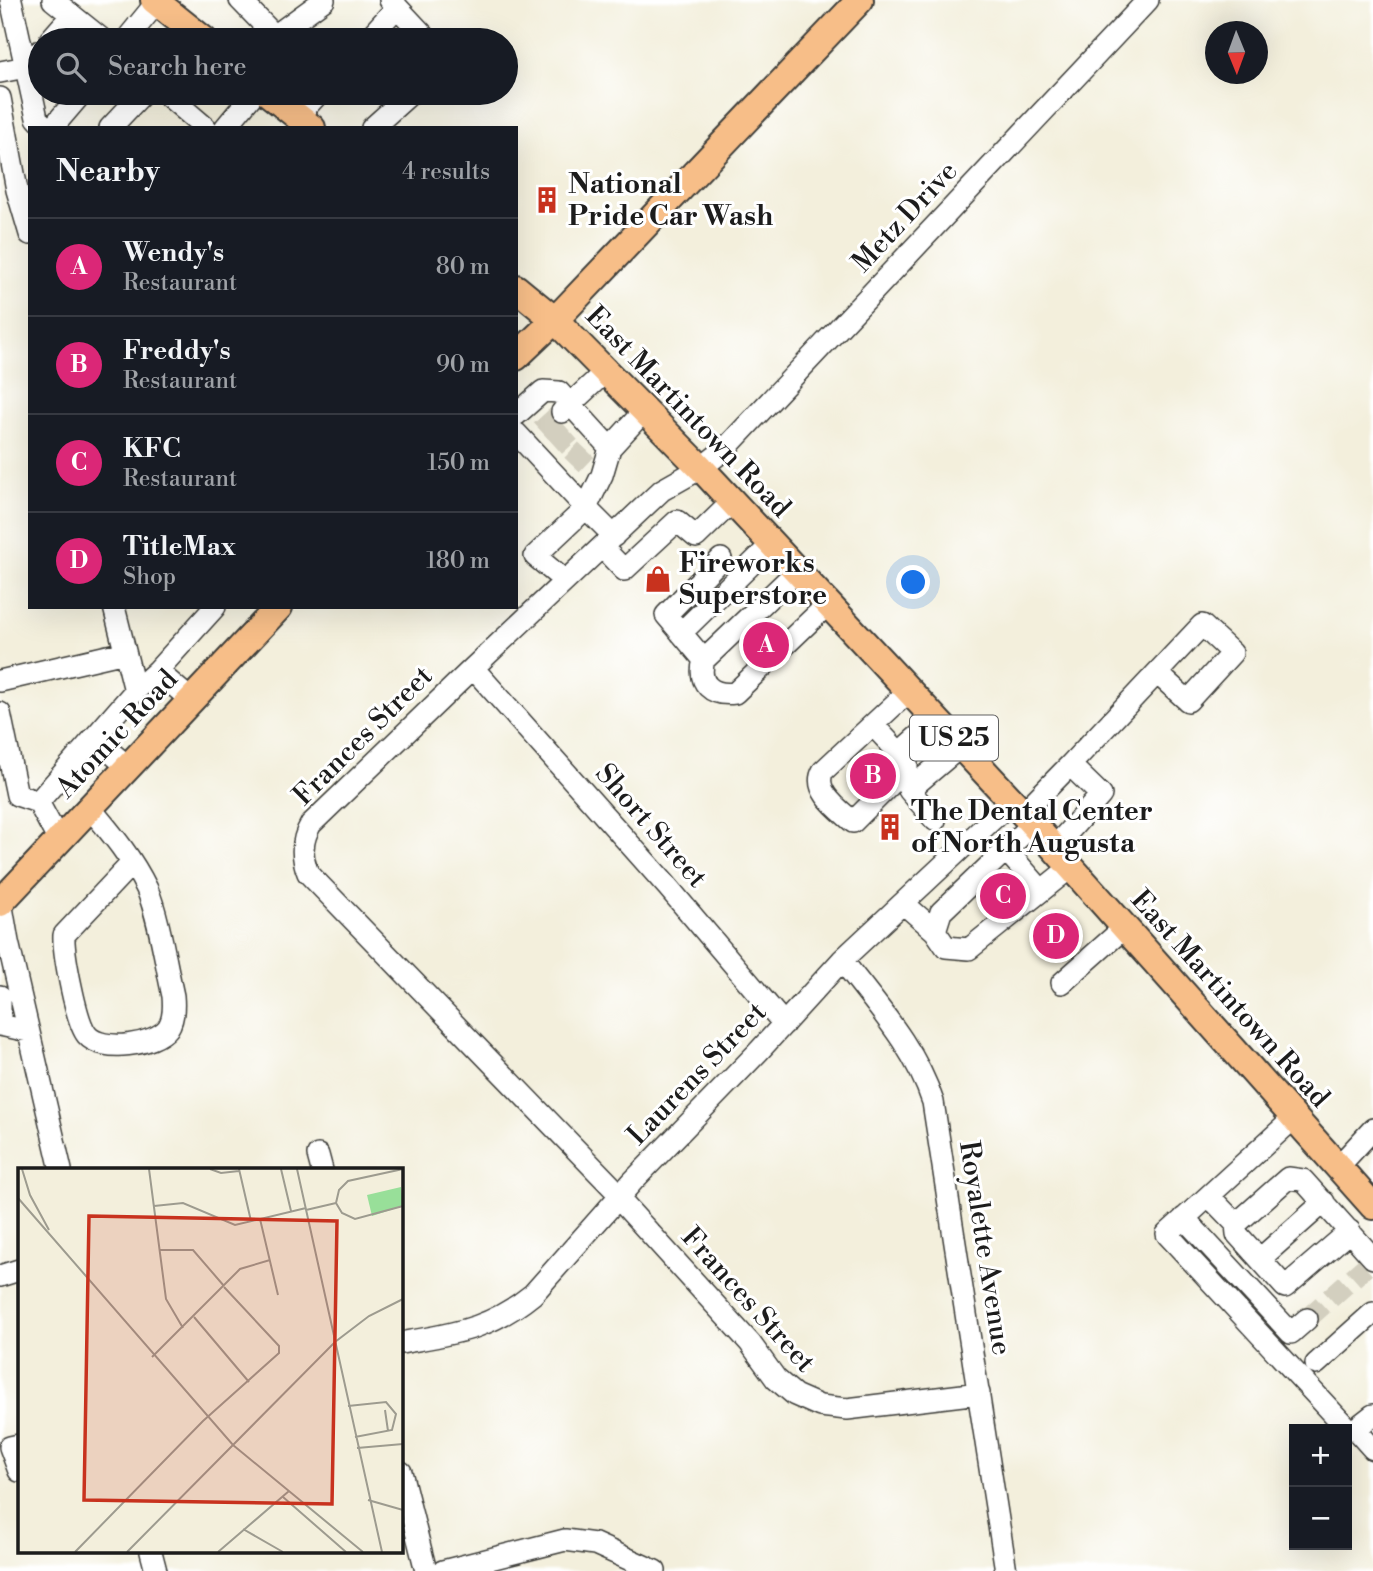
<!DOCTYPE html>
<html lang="en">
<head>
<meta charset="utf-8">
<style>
	:root { --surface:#171b24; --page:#20242c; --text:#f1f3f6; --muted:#9ea1a6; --line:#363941; --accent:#db2777 }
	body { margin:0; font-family:"Libre Bodoni",serif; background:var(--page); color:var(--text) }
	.controls { position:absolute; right:21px; bottom:21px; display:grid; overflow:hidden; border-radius:0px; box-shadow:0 7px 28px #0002 }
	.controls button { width:63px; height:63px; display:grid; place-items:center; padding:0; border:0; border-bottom:2px solid var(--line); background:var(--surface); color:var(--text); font:35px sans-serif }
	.compass { position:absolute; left:1205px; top:21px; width:63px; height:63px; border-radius:50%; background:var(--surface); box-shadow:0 7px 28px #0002; rotate:179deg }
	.you { position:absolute; left:914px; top:583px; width:24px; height:24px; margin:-18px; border:5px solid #fff; border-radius:50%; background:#1a73e8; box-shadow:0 0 0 10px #1a73e833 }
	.badge { display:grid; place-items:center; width:46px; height:46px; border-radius:50%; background:var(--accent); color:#fff; font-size:23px; font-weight:700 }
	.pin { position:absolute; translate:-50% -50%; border:4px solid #fff; box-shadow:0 2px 7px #0006 }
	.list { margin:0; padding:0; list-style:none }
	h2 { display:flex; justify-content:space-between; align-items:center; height:91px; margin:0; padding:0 28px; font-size:30px }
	h2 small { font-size:23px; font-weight:400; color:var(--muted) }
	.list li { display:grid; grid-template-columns:46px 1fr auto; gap:21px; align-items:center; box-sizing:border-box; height:98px; padding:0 28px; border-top:2px solid var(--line) }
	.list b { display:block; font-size:26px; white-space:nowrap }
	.list p { margin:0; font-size:23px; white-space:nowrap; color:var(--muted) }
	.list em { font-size:23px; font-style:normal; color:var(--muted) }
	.icon { flex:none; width:38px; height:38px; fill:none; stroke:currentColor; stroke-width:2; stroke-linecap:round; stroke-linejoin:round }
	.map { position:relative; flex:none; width:1373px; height:1571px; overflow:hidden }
	.search { position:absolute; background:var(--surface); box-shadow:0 7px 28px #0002; left:28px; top:28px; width:490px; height:77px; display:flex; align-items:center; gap:18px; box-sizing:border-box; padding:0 24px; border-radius:38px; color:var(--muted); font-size:26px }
	.panel { position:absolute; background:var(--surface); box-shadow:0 7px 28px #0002; left:28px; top:126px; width:490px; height:483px; border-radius:0px }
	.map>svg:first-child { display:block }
</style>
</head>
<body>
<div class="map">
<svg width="1373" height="1571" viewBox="0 0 1373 1571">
	<rect width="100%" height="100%" fill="#fff"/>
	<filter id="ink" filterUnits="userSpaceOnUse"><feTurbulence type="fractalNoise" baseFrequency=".0143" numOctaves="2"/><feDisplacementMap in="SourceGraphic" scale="14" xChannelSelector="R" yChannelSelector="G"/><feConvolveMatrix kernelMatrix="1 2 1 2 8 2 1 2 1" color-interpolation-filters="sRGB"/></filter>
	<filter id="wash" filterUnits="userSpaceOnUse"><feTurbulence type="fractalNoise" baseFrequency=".00686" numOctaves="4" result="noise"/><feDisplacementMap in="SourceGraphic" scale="28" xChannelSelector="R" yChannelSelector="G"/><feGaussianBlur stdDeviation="1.57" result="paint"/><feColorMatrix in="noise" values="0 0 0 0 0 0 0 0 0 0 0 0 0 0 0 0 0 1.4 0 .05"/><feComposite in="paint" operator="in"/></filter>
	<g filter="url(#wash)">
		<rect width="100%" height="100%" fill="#f3efdc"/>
	</g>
	<g filter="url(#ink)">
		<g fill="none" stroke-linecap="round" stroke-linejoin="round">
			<path stroke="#d3cfbf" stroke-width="21" stroke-dasharray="21 10" stroke-linecap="butt" d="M541 431 562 412
				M555 446 576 427
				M572 465 592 444
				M1307 1319 1365 1267"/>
			<defs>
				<path id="minor" d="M11 0 37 118 46 128
					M53 0 103 40
					M240 0 274 35
					M397 7 428 40
					M50 40 72 15
					M126 40 157 2
					M269 40 324 0
					M367 40 397 7 390 0
					M0 72 26 67 40 51
					M165 93 206 128
					M0 98 17 190 30 234
					M298 116 319 93
					M52 128 82 93
					M110 128 143 93
					M225 128 254 93
					M372 128 411 93
					M562 412 606 371
					M516 415 543 391 559 392 610 448
					M516 433 586 508 602 475 610 448 644 411
					M602 547 624 570 677 521 696 537 732 502
					M797 571 704 660C697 684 712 696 735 693L828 604
					M565 581 535 556 586 508 614 536
					M114 607 135 691
					M681 633 772 544
					M704 660 666 615 721 559
					M473 668 667 886 784 1024
					M157 671 191 700
					M0 681 125 652
					M0 713 17 795 38 802
					M873 725 903 757 907 762V768L853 822C840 810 812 791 823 771L909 691
					M94 738 128 767
					M899 753 936 720
					M90 808C112 834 132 858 147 889 159 917 166 965 173 996 174 1007 174 1019 168 1028 155 1045 102 1053 87 1035 76 1022 63 952 64 935L132 863
					M1023 813 1070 765
					M935 820 909 790 961 746
					M1033 824 941 912 935 931 946 947 969 949 1071 867
					M59 841 38 802 135 691 157 671 215 607
					M1054 848 1101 795 1070 765 1202 625 1232 653 1188 701 1157 673
					M1006 850 1041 890
					M0 895 8 942 61 1170
					M903 903 935 931
					M842 960C876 1005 915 1047 933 1102L1006 1571
					M1062 983 1125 927
					M0 996V1017
					M0 1025 28 1031
					M1294 1118 1167 1234 1344 1425 1346 1428 1355 1429
					M318 1155 322 1170
					M1338 1167 1373 1129
					M620 1195 308 873C301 856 301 841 311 824L473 668 662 490 701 468 724 450 1148 0
					M1209 1196 1236 1224
					M618 1198 750 1343 776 1379 795 1395 820 1406 847 1409 979 1393
					M1184 1218 1291 1333 1307 1319
					M1350 1231 1285 1287 1237 1234 1236 1224 1288 1178 1303 1180 1373 1258
					M1260 1259 1324 1202
					M0 1276 19 1270
					M401 1343C455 1333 489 1330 533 1294L633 1181 759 1051 842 960 1012 801
					M1316 1364 1373 1313
					M1373 1415 1355 1429 1373 1449
					M19 1445 10 1447 19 1471
					M401 1472 426 1571
					M151 1552 156 1571
					M443 1571 565 1540 595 1544 655 1571"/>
				<path id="major" d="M154 0 204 40
					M268 93 312 128
					M516 288 555 320 701 468 1012 801 1373 1206
					M516 357 555 320 860 0
					M0 903 279 607"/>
			</defs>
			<use href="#minor" stroke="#3c3c39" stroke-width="24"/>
			<use href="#major" stroke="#3c3c39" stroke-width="30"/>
			<use href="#minor" stroke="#fff" stroke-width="21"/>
			<use href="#major" stroke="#f7be88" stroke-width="26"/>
		</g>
	</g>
	<defs>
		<symbol id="building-bare" viewBox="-9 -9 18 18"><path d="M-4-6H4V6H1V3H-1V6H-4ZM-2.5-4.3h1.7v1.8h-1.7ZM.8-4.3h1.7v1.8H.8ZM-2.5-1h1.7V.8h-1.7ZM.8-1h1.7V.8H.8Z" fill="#c8321e" stroke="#fff" stroke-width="2.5" paint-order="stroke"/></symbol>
		<symbol id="shop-bare" viewBox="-9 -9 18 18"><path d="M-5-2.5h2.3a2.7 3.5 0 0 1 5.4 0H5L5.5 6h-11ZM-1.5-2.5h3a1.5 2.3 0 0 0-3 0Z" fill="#c8321e" stroke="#fff" stroke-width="2.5" paint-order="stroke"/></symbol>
	</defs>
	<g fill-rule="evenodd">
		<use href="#building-bare" x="528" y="181" width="38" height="38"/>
		<use href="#shop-bare" x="639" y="560" width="38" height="38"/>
		<use href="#building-bare" x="871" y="808" width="38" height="38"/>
	</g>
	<g text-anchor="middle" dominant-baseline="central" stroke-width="6" stroke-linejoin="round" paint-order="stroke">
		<rect fill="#fff" stroke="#606060" stroke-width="2" x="910" y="715.5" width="88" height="45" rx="5"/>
		<g font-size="26" font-weight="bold" fill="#1c1c1c">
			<text x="954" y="738">US 25</text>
		</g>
		<g font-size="28" font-weight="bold" fill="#1c1c1c" stroke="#fff" text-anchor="start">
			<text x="568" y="184">National<tspan x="568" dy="32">Pride Car Wash</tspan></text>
			<text x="679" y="563">Fireworks<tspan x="679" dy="32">Superstore</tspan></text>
			<text x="911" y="811">The Dental Center<tspan x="911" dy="32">of North Augusta</tspan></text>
		</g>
		<g font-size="28" fill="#1c1c1c" stroke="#fff">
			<text transform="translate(905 217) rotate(-47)">Metz Drive</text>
			<text transform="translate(688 412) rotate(46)">East Martintown Road</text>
			<text transform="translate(117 734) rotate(-47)">Atomic Road</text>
			<text transform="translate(363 736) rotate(-45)">Frances Street</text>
			<text transform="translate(651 826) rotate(49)">Short Street</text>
			<text transform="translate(1230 999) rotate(48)">East Martintown Road</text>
			<text transform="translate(697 1074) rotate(-46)">Laurens Street</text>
			<text transform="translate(985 1248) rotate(81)">Royalette Avenue</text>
			<text transform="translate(748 1300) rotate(48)">Frances Street</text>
		</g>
	</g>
	<g transform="translate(18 1168)">
		<rect width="385" height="385" fill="#f3efdc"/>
		<path d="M383 19 385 38 354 48 349 27Z" fill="#98df99"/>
		<path fill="none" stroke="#9d9b8f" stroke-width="2" d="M4 1 12 27 31 62M131 1 148 131 165 160M192 1 203 5 221 3M221 1 233 53M263 1 273 43M279 1 364 384M0 25V1M0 30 215 277 345 384M318 35 321 22 330 13 385 1M318 35 324 45 337 51 385 38M136 38 165 35 217 57 288 40M288 42 318 35M242 51 260 127M142 82H175L206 118M176 149 231 214M134 189 222 101 252 92M330 238 368 234 378 246 374 262 337 269M367 242 370 263M339 280 385 276M265 329 328 384M350 332 385 342M225 361 265 384M57 384 185 253 261 185V178L206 119M109 384 317 174 351 148 385 131M200 384 271 323"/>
		<path fill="#c8321e" fill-opacity="0.15" stroke="#c8321e" stroke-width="3.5" d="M71 48 319 53 314 336 66 332Z"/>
		<rect width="385" height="385" fill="none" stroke="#1c1c1c" stroke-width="3.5"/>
	</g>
</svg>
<div class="controls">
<button>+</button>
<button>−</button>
</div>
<svg class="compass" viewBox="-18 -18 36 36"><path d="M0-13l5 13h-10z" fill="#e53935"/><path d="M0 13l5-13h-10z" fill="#9ea1a6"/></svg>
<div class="you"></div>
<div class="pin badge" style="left:766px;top:645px">A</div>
<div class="pin badge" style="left:873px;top:776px">B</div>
<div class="pin badge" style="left:1003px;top:896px">C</div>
<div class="pin badge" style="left:1056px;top:936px">D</div>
<div class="search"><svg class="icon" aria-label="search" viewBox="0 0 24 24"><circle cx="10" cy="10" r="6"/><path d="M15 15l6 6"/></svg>Search here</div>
<section class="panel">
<h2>Nearby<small>4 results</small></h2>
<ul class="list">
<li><span class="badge">A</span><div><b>Wendy's</b><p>Restaurant</p></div><em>80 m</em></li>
<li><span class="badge">B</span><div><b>Freddy's</b><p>Restaurant</p></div><em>90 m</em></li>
<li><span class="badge">C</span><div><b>KFC</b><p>Restaurant</p></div><em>150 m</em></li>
<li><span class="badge">D</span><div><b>TitleMax</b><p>Shop</p></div><em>180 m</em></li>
</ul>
</section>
</div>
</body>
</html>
